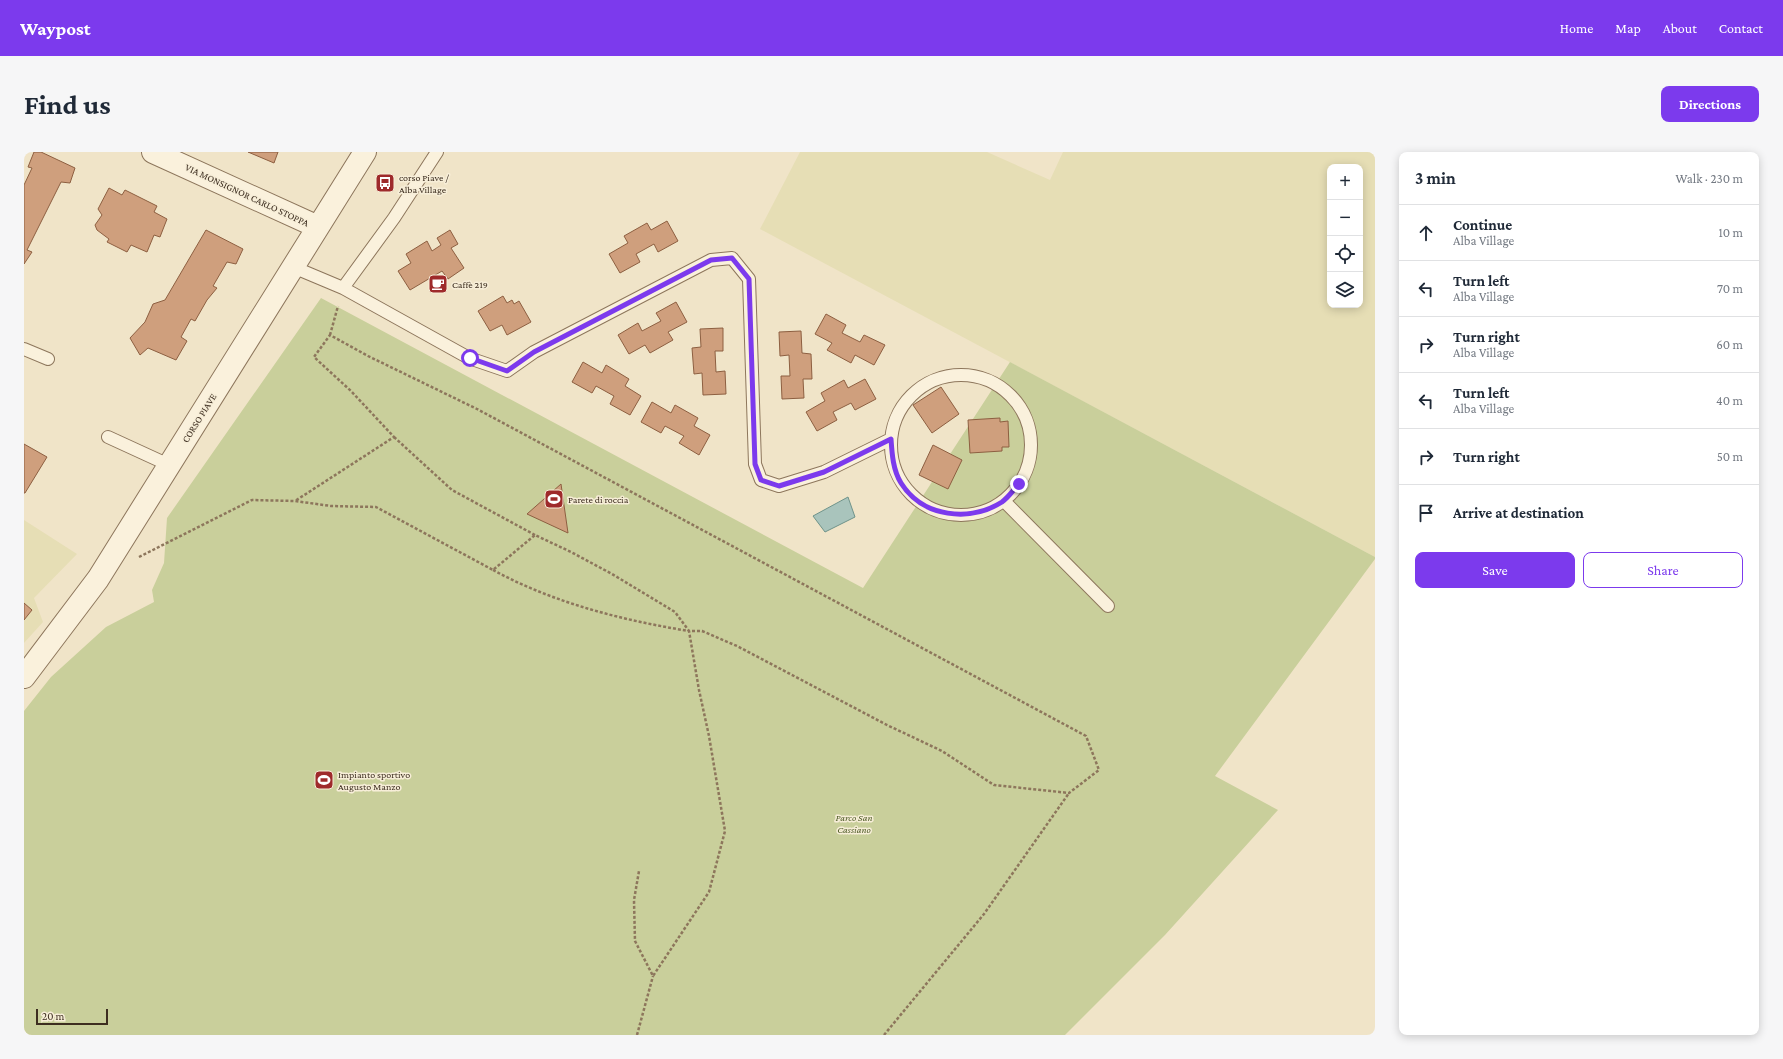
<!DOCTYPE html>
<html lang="en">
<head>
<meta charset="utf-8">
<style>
	:root { --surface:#fff; --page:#f6f6f7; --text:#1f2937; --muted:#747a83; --line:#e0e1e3; --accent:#7c3aed }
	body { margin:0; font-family:"Crimson Pro",serif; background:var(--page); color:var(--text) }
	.controls { position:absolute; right:12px; top:12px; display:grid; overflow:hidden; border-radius:8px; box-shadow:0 2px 10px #0003 }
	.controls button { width:36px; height:36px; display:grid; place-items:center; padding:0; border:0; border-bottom:1px solid var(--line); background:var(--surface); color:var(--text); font:20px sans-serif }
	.scale { position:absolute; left:12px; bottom:10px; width:72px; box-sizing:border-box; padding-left:4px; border:2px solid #3d2e20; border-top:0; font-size:11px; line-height:14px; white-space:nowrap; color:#3d2e20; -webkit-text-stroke:3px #f7eed8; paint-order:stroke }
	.stop { position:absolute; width:12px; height:12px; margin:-9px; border:3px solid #7c3aed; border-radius:50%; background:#fff }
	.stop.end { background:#7c3aed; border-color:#fff; box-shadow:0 1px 4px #0008 }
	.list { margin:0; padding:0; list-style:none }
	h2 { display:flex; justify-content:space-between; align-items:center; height:52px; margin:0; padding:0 16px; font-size:17px }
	h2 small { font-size:13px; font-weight:400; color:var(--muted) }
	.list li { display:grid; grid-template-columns:26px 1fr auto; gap:12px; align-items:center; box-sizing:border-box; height:56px; padding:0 16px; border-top:1px solid var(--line) }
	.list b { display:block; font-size:15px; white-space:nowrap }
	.list p { margin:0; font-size:13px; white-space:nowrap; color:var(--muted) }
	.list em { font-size:13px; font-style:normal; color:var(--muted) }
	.actions { display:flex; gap:8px; padding:12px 16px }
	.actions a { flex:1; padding:9px 0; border:1px solid var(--accent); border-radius:8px; text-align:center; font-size:14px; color:var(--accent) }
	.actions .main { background:var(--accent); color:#fff }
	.icon { flex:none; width:22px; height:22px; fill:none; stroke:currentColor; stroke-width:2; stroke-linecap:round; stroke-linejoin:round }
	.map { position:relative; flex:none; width:1351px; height:883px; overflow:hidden; border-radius:8px }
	header { display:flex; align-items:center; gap:24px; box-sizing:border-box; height:56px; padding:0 20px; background:var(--accent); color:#fff }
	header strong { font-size:19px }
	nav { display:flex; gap:22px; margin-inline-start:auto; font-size:14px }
	.intro { display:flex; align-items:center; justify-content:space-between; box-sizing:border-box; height:96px; padding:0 24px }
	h1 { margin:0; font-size:28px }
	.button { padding:10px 18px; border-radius:8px; background:var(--accent); color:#fff; font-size:14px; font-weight:700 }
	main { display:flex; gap:24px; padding:0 24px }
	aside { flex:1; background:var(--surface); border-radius:8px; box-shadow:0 2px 10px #0003 }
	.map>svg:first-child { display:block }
</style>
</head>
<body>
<header>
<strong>Waypost</strong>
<nav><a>Home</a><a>Map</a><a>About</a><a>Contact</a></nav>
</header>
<div class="intro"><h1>Find us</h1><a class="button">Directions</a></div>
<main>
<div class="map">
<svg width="1351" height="883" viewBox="0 0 1351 883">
	<rect width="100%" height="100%" fill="#f0e4c8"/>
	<path fill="#e6deb5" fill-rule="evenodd" d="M776 0H963L1026 28 1039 0H1351V405L736 77ZM1306 15H1336V153H1306Z
		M0 368 53 402 10 446 19 470 0 491Z"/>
	<path fill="#c9cf9b" d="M297 146 839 436 986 210 1351 405V407L1191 624 1254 658 1141 783 1041 883H0V559L27 525 82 475 130 450 128 438 140 411 143 366Z"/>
	<path fill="#a9c4bc" stroke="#6f938a" d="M824 345 831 365 801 380 789 364Z"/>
	<path fill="#cf9f7d" stroke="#8d5f41" d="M10 0H17L51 16 46 31 37 30 3 98 8 100 0 112V33L8 16 4 15Z
		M224 0H254L250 11Z
		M85 36 98 43 101 38 133 54 130 60 143 67 136 85 130 83 123 100 107 93 103 100 83 90 85 87 73 78 71 73 78 63 74 57Z
		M643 69 654 89 634 100 630 92 612 102 616 110 596 121 585 102 604 91 600 84 623 71 627 78Z
		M182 78 219 97 212 112 203 110 189 134 193 136 183 148 171 169 167 167 157 185 163 189 152 208 124 196 116 203 106 186 121 170 129 152 141 148Z
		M426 78 434 92 427 96 440 116 424 127 418 119 386 138 374 119 387 111 382 102 403 89 408 99 417 93 413 86Z
		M479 144 483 151 488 148 490 152 495 149 507 170 483 183 478 173 466 179 454 159Z
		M652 150 663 170 644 180 649 188 626 201 621 193 605 202 594 183 614 171 618 179 637 169 632 161Z
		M802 162 822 173 818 181 836 190 840 183 861 193 850 213 831 203 827 211 803 198 808 191 791 182Z
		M699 176V199H691L692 220 701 219 702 242 679 243 678 221 670 222 668 196 677 195 676 177Z
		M777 179 778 201 787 202 788 227H779L780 246 758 247 757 224H766L765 203 756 204 755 180Z
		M559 210 578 221 582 213 605 227 601 234 617 244 606 263 586 252 590 244 572 234 568 241 548 230Z
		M841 227 852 247 831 258 827 251 809 260 813 268 793 279 782 260 801 249 797 241 820 228 824 236Z
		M917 235 935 262 908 281 889 253Z
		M628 250 647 261 651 253 674 266 670 274 686 283 675 303 655 291 660 284 641 274 637 281 617 270Z
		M976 266V270L984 269 985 295H978V299L946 301 944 268Z
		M0 292 23 305 1 341H0Z
		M909 293 938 308 924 337 895 323Z
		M537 332 544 381 503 362Z
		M0 451 8 458 0 468Z"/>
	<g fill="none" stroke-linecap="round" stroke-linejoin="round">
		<defs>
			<path id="lane" d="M413 0 370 66 319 136 445 206 483 219 510 200 687 108 708 106 725 127 731 312 737 328 755 334 800 320 867 287
				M269 115 319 136
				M0 197 24 207
				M867 293a70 70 0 1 1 140 0a70 70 0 1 1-140 0Z
				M84 285 145 313
				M980 349 1084 454"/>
			<path id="street" d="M129 0 294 75
				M0 525 74 427 341 0"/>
		</defs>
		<use href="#lane" stroke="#8d765c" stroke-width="14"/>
		<use href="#street" stroke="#8d765c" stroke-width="24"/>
		<path stroke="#8d765c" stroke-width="2.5" stroke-dasharray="3 2" stroke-linecap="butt" d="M306 183 314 154
			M370 285 428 338 511 383
			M115 405 228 348 271 349 307 354 352 355 469 418 511 383 547 400 588 422 651 460 665 479H678L713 494 863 573 918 599 970 633 1045 641 1075 618 1062 584 453 257 344 204 306 183 290 205 327 239 370 285 271 349
			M469 418C530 451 597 468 665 479L675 538 685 584 701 679 685 740 629 824 611 789 610 748 615 719
			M613 883 629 824
			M860 883 960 762 1045 641"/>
		<use href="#lane" stroke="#faf1dc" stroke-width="12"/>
		<use href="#street" stroke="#faf1dc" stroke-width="22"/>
	</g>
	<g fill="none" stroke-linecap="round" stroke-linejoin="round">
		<path stroke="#7c3aed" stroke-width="5" d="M446 206 483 219 510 200 687 108 708 106 725 127 731 312 737 328 755 334 800 320 867 287C868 302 869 318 877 331 899 366 946 370 978 350 985 345 990 337 995 332"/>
	</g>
	<defs>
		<symbol id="bus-square" viewBox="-11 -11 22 22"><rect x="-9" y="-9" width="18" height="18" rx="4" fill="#9e2a2b" stroke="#f7eed8"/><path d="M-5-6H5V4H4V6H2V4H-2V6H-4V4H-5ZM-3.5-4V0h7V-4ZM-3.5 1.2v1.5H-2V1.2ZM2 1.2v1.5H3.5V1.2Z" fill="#fff"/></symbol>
		<symbol id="cafe-square" viewBox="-11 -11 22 22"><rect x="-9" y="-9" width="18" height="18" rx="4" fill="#9e2a2b" stroke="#f7eed8"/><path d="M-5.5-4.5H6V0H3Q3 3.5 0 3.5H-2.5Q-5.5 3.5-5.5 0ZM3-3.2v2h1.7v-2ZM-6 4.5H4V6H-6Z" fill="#fff"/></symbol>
		<symbol id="stadium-square" viewBox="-11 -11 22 22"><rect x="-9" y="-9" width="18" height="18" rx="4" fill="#9e2a2b" stroke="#f7eed8"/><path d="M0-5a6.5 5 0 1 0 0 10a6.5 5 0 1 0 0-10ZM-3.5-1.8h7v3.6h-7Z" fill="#fff"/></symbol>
	</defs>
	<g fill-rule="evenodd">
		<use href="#bus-square" x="350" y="20" width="22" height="22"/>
		<use href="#cafe-square" x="403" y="121" width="22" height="22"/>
		<use href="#stadium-square" x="519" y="336" width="22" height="22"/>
		<use href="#stadium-square" x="289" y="617" width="22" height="22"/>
	</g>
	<g text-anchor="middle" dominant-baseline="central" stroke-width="3" stroke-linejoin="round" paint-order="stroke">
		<g font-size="10" fill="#3d2e20" stroke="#f7eed8" text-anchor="start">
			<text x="375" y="25">corso Piave /<tspan x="375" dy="12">Alba Village</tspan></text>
			<text x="428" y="132">Caffè 219</text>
			<text x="544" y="347">Parete di roccia</text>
			<text x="314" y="622">Impianto sportivo<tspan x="314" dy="12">Augusto Manzo</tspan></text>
		</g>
		<g font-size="10" fill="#3d2e20" stroke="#f7eed8">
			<text transform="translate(223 43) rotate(25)">VIA MONSIGNOR CARLO STOPPA</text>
			<text transform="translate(175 266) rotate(-58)">CORSO PIAVE</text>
		</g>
		<g font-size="10" font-style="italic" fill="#4d5a26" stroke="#f7eed8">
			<text x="830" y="665">Parco San<tspan x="830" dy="12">Cassiano</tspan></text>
		</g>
	</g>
</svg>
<div class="controls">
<button>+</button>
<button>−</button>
<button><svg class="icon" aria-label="locate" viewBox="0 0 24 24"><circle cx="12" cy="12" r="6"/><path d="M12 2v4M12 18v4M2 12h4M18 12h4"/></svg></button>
<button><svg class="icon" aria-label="layers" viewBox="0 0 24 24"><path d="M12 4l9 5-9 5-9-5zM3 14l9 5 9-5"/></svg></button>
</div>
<div class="scale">20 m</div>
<div class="stop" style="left:446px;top:206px"></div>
<div class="stop end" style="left:995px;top:332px"></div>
</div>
<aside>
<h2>3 min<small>Walk · 230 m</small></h2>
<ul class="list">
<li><svg class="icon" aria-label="ahead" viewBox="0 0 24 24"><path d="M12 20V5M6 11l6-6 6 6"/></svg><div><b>Continue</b><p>Alba Village</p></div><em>10 m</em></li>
<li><svg class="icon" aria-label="left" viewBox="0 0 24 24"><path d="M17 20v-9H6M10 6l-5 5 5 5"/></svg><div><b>Turn left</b><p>Alba Village</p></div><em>70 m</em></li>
<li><svg class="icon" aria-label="right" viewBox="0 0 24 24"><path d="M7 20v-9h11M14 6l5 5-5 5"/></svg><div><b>Turn right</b><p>Alba Village</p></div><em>60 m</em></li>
<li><svg class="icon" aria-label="left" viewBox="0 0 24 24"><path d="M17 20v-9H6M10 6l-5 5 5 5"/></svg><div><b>Turn left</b><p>Alba Village</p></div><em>40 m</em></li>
<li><svg class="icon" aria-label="right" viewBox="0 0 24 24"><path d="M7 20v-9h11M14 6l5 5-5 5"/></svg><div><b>Turn right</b></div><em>50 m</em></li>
<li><svg class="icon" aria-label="arrive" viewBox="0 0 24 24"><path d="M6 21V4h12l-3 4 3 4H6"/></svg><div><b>Arrive at destination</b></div></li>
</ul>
<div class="actions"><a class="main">Save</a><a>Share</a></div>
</aside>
</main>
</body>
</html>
